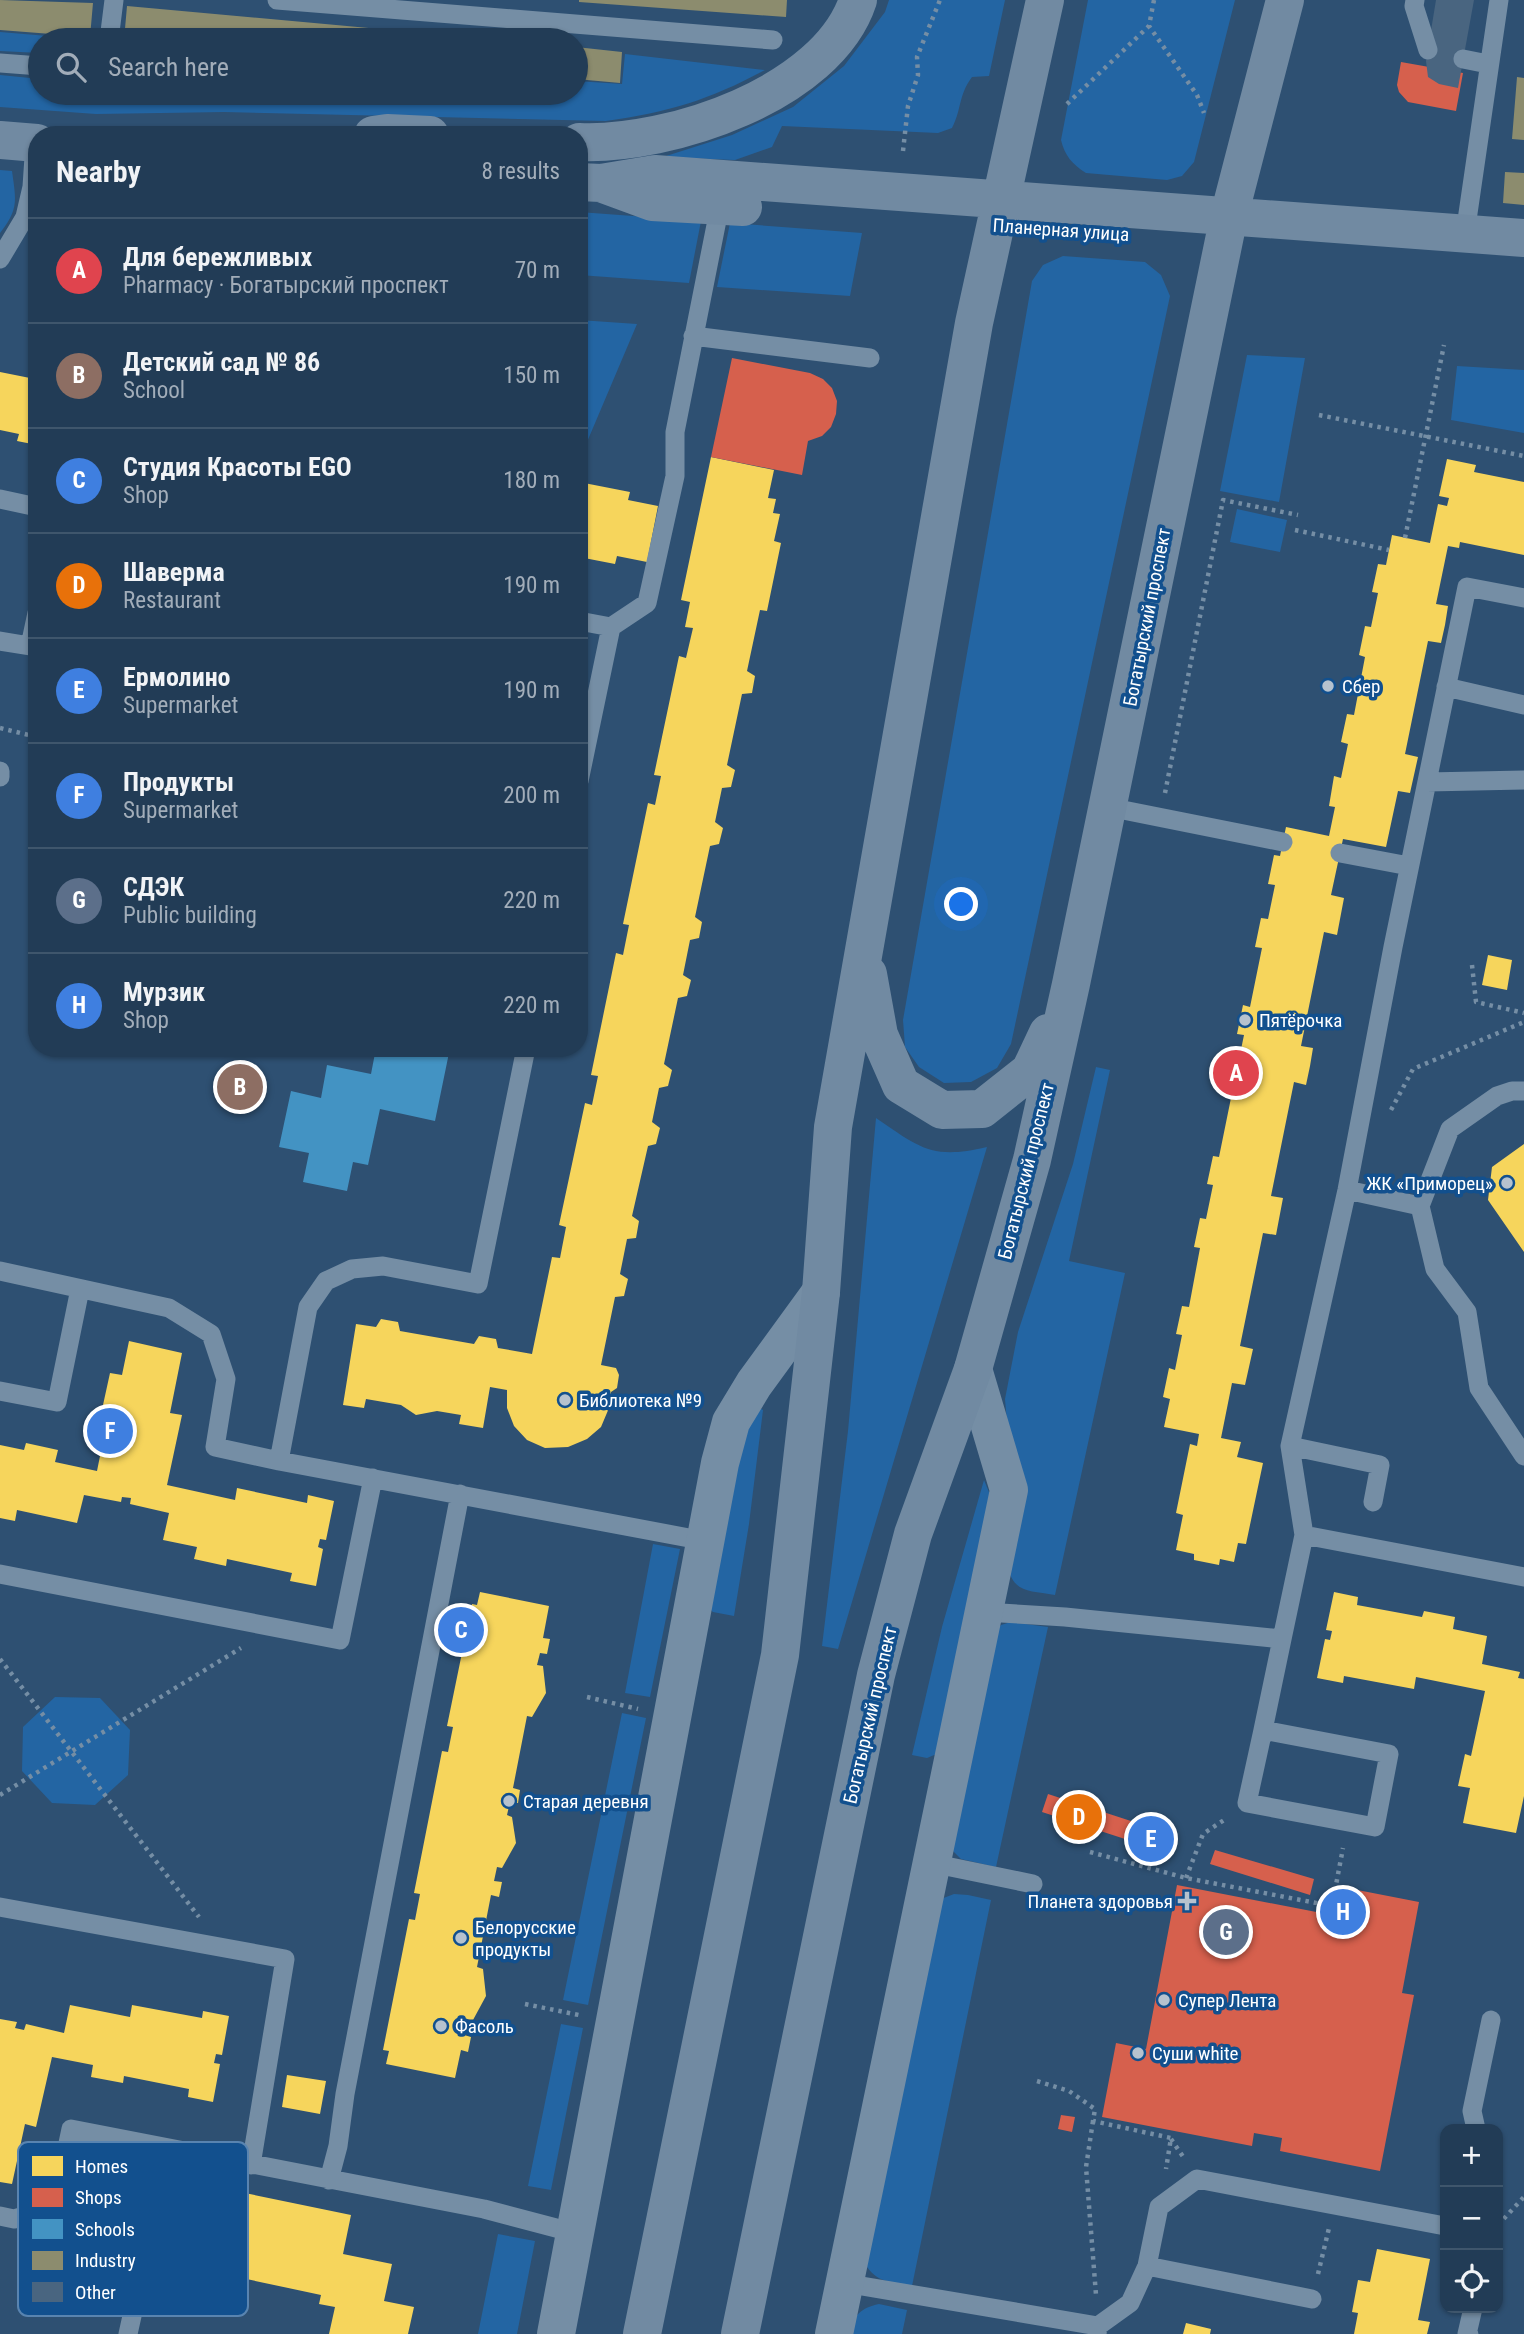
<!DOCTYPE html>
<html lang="en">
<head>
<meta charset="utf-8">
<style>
	:root { --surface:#223c56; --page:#2e4760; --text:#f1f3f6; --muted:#a2adb9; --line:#3f566c; --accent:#b6c2ce }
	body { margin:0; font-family:"Roboto Condensed",sans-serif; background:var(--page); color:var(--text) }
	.controls { position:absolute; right:21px; bottom:21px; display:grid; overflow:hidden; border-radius:14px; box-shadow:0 2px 5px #0004 }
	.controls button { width:63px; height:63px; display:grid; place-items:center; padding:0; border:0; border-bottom:2px solid var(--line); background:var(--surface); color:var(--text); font:35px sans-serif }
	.you { position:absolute; left:962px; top:905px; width:24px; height:24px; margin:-18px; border:5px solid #fff; border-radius:50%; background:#1a73e8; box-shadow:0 0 0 10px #1a73e833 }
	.badge { display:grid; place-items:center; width:46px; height:46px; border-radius:50%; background:var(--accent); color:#fff; font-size:23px; font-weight:700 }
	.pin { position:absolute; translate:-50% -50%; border:4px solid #fff; box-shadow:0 2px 7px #0006 }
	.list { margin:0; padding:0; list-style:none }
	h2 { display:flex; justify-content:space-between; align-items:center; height:91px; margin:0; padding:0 28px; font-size:30px }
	h2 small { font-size:23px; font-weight:400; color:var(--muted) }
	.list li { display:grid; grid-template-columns:46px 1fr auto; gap:21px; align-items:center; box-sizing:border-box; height:105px; padding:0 28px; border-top:2px solid var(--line) }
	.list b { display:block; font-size:26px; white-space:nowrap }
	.list p { margin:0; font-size:23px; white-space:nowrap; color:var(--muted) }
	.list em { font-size:23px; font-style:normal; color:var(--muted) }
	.icon { flex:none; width:38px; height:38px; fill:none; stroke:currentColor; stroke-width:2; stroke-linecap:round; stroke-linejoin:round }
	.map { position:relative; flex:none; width:1524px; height:2334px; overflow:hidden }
	.search { position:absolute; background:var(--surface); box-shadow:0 2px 5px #0004; left:28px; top:28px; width:560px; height:77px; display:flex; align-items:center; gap:18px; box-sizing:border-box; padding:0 24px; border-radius:38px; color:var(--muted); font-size:26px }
	.panel { position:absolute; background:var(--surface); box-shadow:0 2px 5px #0004; left:28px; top:126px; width:560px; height:931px; border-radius:28px }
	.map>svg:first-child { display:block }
</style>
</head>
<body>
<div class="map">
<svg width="1524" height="2334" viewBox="0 0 1524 2334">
	<rect width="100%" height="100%" fill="#2e5072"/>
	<path fill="#2365a3" d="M889 0H1005L989 76 972 77C958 96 962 108 952 128L938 133 782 126 772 147 735 160 663 157 732 135 793 107 844 66 885 12Z
		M1088 0H1235L1194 162 1182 176 1167 180 1086 173C1072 164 1065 156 1061 140Z
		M0 32 84 39 40 40V53L0 51Z
		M625 54 765 70C709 100 670 112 606 121L224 112 96 114 0 107V75L40 79V93H576V81L622 84Z
		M0 170 12 171C16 200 19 209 0 233Z
		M579 212 701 221 689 283 579 275Z
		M730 223 862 233 850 296 717 287Z
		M1063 256 1145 262 1161 275 1170 296 1011 1044 997 1068 971 1082 944 1083 919 1067 905 1047 903 1020 1032 281 1043 265Z
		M579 320 637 324 587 442 579 440Z
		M1247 355 1305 358 1279 502 1220 491Z
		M1457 366 1524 370V433L1451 420Z
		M1237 509 1287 520 1280 552 1230 542Z
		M1096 1067 1110 1070 1069 1261 1125 1273 1055 1595C1029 1590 1013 1594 1007 1564L1008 1434 1005 1399 1018 1332 1073 1164Z
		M876 1118C920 1148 932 1160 987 1147L838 1649 822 1646 848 1431Z
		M758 1407 763 1410 749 1524 734 1616 713 1612 705 1605 741 1438Z
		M984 1480 991 1497 939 1753 927 1758 912 1755 942 1627Z
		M653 1544 680 1549 650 1697 625 1693Z
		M1011 1622 1048 1627 996 1867 961 1859 953 1851 990 1639 1001 1625Z
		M55 1697 100 1698 130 1730 128 1775 95 1805 52 1803 22 1771 23 1727Z
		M622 1713 646 1718 588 2005 563 2000Z
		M954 1894 968 1895 991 1900 912 2286C887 2281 874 2283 862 2258L941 1899Z
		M561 2024 583 2028 551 2190 528 2186Z
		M498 2234 535 2241 517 2334H478Z
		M879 2304 907 2310 902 2334H847C854 2316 860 2308 879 2304Z"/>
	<path fill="#f6d55c" d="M32 370 37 371V445L17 441 19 434 0 430V372L30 378Z
		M711 457 774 470 768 498 776 499 773 513 780 514 774 541 781 543 767 611 760 610 747 671 755 676 752 693 742 694 727 765 735 770 731 787 722 788 715 822 723 828 719 844 710 846 695 917 702 922 699 938 690 940 683 975 691 980 687 996 678 998 664 1064 672 1070 668 1086 659 1088 652 1122 660 1128 656 1144 648 1146 632 1216 639 1221 636 1238 627 1239 620 1274 628 1279 624 1296 615 1297 601 1365 616 1368 619 1375 617 1388 611 1392 609 1408 601 1427 587 1439 568 1447 545 1448 527 1440 514 1426 507 1408V1390L490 1387 483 1428 459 1424 461 1415 437 1411 416 1415 401 1405 366 1399 364 1408 343 1405 356 1324 376 1327 381 1319 398 1322 400 1331 474 1344 479 1336 496 1339 498 1348 532 1354 552 1257 560 1258 566 1227 559 1225 585 1103 592 1105 598 1076 591 1075 616 953 623 955 629 925 623 924 648 803 655 805 661 776 654 775 679 656 686 658 693 628 685 627 690 602 681 600Z
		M1447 459 1476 465 1474 472 1524 482V555L1460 542 1459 548 1448 546 1436 604 1448 606 1445 625 1441 643 1428 641 1405 754 1418 757 1410 793 1398 791 1386 847 1343 839 1331 895 1344 898 1337 935 1324 932 1301 1046 1313 1048 1310 1066 1306 1085 1294 1082 1271 1196 1283 1198 1276 1235 1263 1233 1240 1346 1253 1349 1245 1385 1232 1383 1221 1438 1241 1442 1237 1457 1263 1463 1246 1544 1238 1543 1234 1562 1220 1559 1219 1565 1194 1560V1554L1176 1550 1183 1515 1176 1513 1190 1444 1197 1446 1199 1434 1164 1427 1170 1399 1163 1397 1169 1368 1175 1370 1182 1335 1176 1334 1182 1306 1189 1307 1200 1248 1194 1247 1200 1218 1206 1219 1213 1185 1207 1184 1213 1156 1219 1157 1231 1098 1225 1097 1231 1068 1237 1069 1244 1035 1237 1034 1243 1005 1250 1007 1262 948 1255 947 1261 918 1268 919 1275 885 1268 884 1274 855 1280 856 1286 827 1329 836 1335 807 1329 806 1334 776 1341 778 1348 744 1341 742 1347 714 1354 715 1365 657 1359 655 1365 626 1371 627 1378 593 1372 592 1378 564 1386 565 1392 535 1430 543 1438 504 1447 506 1449 498 1439 496Z
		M579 482 630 492 628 500 658 506 647 562 617 556 615 564 579 557Z
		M1488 955 1512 960 1507 990 1482 985Z
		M1524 1144V1252L1488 1200 1492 1167Z
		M129 1341 182 1353 170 1413 182 1415 167 1485 235 1500 237 1488 307 1503 308 1495 334 1501 326 1540 320 1539 318 1547 323 1549 316 1586 290 1581 292 1573 227 1559 226 1566 194 1559 197 1547 163 1540 169 1513 130 1504 131 1498 122 1497 121 1502 84 1495 77 1523 17 1510 15 1521 0 1518V1445L24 1450 26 1443 58 1450 55 1462 97 1471 110 1406 103 1405 110 1373 122 1375Z
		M480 1592 549 1606 543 1638 550 1639 547 1654 540 1653 537 1665 543 1666 546 1693 532 1717 527 1716 513 1788 520 1790 518 1803 510 1802 507 1815 512 1817 516 1843 502 1868 497 1867 494 1881 502 1882 499 1897 491 1895 477 1967 483 1969 486 1996 473 2020 467 2019 464 2035 471 2037 468 2052 461 2050 455 2078 386 2064 389 2051 383 2050 409 1919 415 1920 420 1894 414 1893 442 1751 448 1752 453 1727 447 1726 472 1604 477 1605Z
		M1334 1592 1358 1597 1357 1605 1422 1617 1424 1611 1455 1617 1453 1629 1487 1636 1482 1664 1520 1672 1518 1678 1524 1679V1796L1516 1833 1463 1823 1470 1788 1458 1786 1465 1754 1471 1756 1485 1691 1416 1677 1414 1689 1344 1676 1343 1683 1317 1678 1325 1639 1330 1640 1332 1631 1326 1630Z
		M70 2005 130 2017 132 2005 202 2018 203 2011 229 2016 222 2055 216 2054 214 2063 220 2064 213 2102 188 2097 189 2089 124 2076 123 2083 91 2077 93 2065 52 2057 36 2127 25 2124 12 2184 0 2182V2019L17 2022 15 2028 24 2030 26 2024 64 2033Z
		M287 2075 326 2081 320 2114 282 2107Z
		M235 2191 351 2215 343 2254 392 2264 384 2301 414 2307 408 2334H329L335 2307 319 2304 321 2295 218 2273Z
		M1377 2249 1430 2259 1418 2320 1430 2322 1427 2334H1354L1358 2313 1352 2312 1358 2280 1370 2282Z
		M1186 2323 1211 2329 1210 2334H1183Z"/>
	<path fill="#d6604d" d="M1401 62 1463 73 1456 111 1408 102 1399 92 1397 85Z
		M732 358 810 373 823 379 832 388 837 401 836 414 831 427 822 436 808 441 802 475 711 457Z
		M1048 1794 1177 1836 1171 1854 1042 1812Z
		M1215 1850 1314 1879 1310 1895 1210 1864Z
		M1177 1885 1337 1916 1342 1887 1419 1902 1402 1993 1414 1995 1380 2171 1280 2151 1282 2138 1254 2133 1252 2146 1102 2117 1116 2043 1146 2049Z
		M1061 2115 1075 2117 1072 2132 1058 2129Z"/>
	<path fill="#4393c3" d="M376 1048H450L435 1121 380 1109 368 1165 353 1162 347 1191 303 1182 309 1153 279 1147 291 1091 321 1098 327 1065 371 1074Z"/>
	<path fill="#8c8c6e" d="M0 0 93 3 90 37 0 30Z
		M579 0H787L786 17 579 2Z
		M127 6 478 38V40H124Z
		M576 47 622 52 620 83 576 79Z
		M1517 77 1524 78V140L1512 139Z
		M1505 172 1524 173V205L1503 203Z"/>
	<path fill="#496580" d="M1436 0H1474L1458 88 1439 84 1428 77 1426 61Z"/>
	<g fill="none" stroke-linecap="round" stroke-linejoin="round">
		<path stroke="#758ea5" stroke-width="4.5" stroke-dasharray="3.5 5" stroke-linecap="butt" d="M1154 0 1149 26 1197 95 1204 113
			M1067 104 1149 26
			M903 151 908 106 918 75 917 57 940 0
			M1319 415 1524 456
			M1295 530 1389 550
			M1405 538 1444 345
			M0 728 37 737
			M1165 793 1223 500 1298 515
			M1472 965 1476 1002 1524 1013
			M1391 1110 1413 1069 1524 1022
			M0 1659 199 1917
			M587 1697 638 1709
			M0 1795 241 1648
			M1090 1852 1186 1878 1332 1906 1343 1848
			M1186 1878 1203 1834 1227 1818
			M1330 1915 1331 1910 1338 1911
			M525 2004 579 2015
			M1037 2081 1069 2091 1095 2109 1093 2121 1171 2138 1166 2169
			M1093 2121 1086 2167 1096 2295
			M1171 2139 1184 2158
			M1498 2225 1524 2197
			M1318 2274 1329 2228"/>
		<path stroke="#758ea5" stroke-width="19" d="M277 0 773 40
			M1415 0 1414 6 1428 50
			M109 40 114 0
			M1463 59 1488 64
			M0 63 40 66
			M1465 234 1499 0
			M0 259 25 217 32 187 35 142
			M693 336 870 358
			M0 499 37 507
			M579 621 611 627 579 781
			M611 627 647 603 675 476V432L720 205
			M0 641 30 646 37 613
			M1446 687 1524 705
			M0 771V777
			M1427 782 1524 780
			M1108 807 1283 842
			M1340 853 1409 866
			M1524 1091H1512L1497 1096 1450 1129 1420 1206 1435 1269 1467 1312 1479 1388 1524 1456
			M1347 1190 1420 1206
			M0 1271 169 1308 211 1334 226 1379 215 1447 279 1461 705 1541
			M0 1391 57 1402 80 1289
			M1290 1446 1380 1465 1373 1502
			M279 1461 308 1307 326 1281 352 1269 383 1266 478 1284 526 1048
			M1304 1535 1524 1577
			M0 1574 340 1640 373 1478
			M984 1612 1065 1617 1282 1639 1304 1535 1290 1446 1347 1190 1393 947 1467 587 1524 598
			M1263 1730 1247 1803 1375 1827 1389 1754 1263 1730 1282 1639
			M931 1863 1033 1884
			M0 1907 285 1959 251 2165
			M1476 2129 1472 2111 1491 2020
			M329 2180 338 2146 345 2094 460 1494
			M0 2216 14 2219 46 2210 59 2186 71 2129 484 2209 575 2233
			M1147 2266 1312 2299
			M844 2283 1098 2326
			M128 2334 169 2149
			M1097 2334 1098 2326 1130 2303 1147 2266 1159 2207 1197 2179 1445 2226
			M1469 2334H1467L1473 2308"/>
		<path stroke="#758ea5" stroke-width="38" d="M556 2334 720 1463 731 1422 754 1384 821 1292
			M834 2334 1009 1490 973 1369"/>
		<path stroke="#718aa2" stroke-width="38" d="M373 135 387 133 430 135
			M0 140 37 143
			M579 142C669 146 827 94 858 0
			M579 182 601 183 655 174 1524 238
			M603 184 652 202 743 207
			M868 974 879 1035 901 1085 942 1110 982 1109 1030 1071 1048 1033
			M642 2334 780 1655 821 1292 833 1127 974 323 1045 0
			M740 2334 876 1675 913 1534 973 1369 1032 1160 1071 984 1229 216 1285 0"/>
	</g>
	<g fill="#b6c2ce" stroke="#12508e" stroke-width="2.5">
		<circle cx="1328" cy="686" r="7"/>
		<circle cx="1245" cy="1020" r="7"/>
		<circle cx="1507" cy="1183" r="7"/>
		<circle cx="565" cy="1400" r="7"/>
		<circle cx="509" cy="1801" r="7"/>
		<path d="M1183.5 1890.5h7v7h7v7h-7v7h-7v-7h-7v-7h7z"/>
		<circle cx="461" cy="1938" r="7"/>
		<circle cx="1164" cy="2000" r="7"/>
		<circle cx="441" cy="2026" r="7"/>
		<circle cx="1138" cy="2053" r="7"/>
	</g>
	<g text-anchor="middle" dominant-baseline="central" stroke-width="7" stroke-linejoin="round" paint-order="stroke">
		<g font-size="19" fill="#fff" stroke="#12508e">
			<text transform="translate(1061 230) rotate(4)">Планерная улица</text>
			<text transform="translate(1147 617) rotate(-79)">Богатырский проспект</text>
			<text transform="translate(1026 1171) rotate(-76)">Богатырский проспект</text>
			<text transform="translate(870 1715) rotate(-77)">Богатырский проспект</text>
		</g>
		<g font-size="19" fill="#fff" stroke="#12508e" text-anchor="start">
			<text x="1342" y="686">Сбер</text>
			<text x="1259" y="1020">Пятёрочка</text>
			<text x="1493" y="1183" text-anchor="end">ЖК «Приморец»</text>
			<text x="579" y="1400">Библиотека №9</text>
			<text x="523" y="1801">Старая деревня</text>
			<text x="1173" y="1901" text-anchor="end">Планета здоровья</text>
			<text x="475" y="1927">Белорусские<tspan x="475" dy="22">продукты</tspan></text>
			<text x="1178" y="2000">Супер Лента</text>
			<text x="455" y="2026">Фасоль</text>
			<text x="1152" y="2053">Суши white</text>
		</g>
	</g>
	<rect x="18" y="2142" width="230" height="174" rx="10" fill="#12508e" stroke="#5984b0" stroke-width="2"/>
	<rect x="32" y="2156" width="31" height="20" fill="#f6d55c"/>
	<rect x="32" y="2188" width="31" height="19" fill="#d6604d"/>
	<rect x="32" y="2219" width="31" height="20" fill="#4393c3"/>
	<rect x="32" y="2251" width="31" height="19" fill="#8c8c6e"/>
	<rect x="32" y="2282" width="31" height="20" fill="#496580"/>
	<g font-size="19" fill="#fff">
		<text x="75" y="2173">Homes</text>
		<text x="75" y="2204">Shops</text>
		<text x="75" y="2236">Schools</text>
		<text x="75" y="2267">Industry</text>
		<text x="75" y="2299">Other</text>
	</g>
</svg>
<div class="controls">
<button>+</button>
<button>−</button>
<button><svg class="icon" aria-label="locate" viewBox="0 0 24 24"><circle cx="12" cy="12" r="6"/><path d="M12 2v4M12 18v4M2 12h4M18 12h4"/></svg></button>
</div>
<div class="you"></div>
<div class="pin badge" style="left:1236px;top:1073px;background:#e0444e">A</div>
<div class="pin badge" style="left:240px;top:1087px;background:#8d6e63">B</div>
<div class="pin badge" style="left:461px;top:1630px;background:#3f7fe0">C</div>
<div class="pin badge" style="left:1079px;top:1817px;background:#e8710a">D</div>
<div class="pin badge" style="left:1151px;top:1839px;background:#3f7fe0">E</div>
<div class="pin badge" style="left:110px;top:1431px;background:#3f7fe0">F</div>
<div class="pin badge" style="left:1226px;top:1932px;background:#5c6f8a">G</div>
<div class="pin badge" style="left:1343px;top:1912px;background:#3f7fe0">H</div>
<div class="search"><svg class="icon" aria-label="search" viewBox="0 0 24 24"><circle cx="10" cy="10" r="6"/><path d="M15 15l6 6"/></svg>Search here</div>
<section class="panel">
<h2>Nearby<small>8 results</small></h2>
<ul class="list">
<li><span class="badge" style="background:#e0444e">A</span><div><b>Для бережливых</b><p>Pharmacy · Богатырский проспект</p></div><em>70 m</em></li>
<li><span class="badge" style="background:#8d6e63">B</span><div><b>Детский сад № 86</b><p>School</p></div><em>150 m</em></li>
<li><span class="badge" style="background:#3f7fe0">C</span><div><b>Студия Красоты EGO</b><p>Shop</p></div><em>180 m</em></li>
<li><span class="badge" style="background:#e8710a">D</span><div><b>Шаверма</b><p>Restaurant</p></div><em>190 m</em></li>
<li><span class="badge" style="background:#3f7fe0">E</span><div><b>Ермолино</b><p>Supermarket</p></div><em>190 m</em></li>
<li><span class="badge" style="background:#3f7fe0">F</span><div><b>Продукты</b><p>Supermarket</p></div><em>200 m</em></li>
<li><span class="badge" style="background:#5c6f8a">G</span><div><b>СДЭК</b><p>Public building</p></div><em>220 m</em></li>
<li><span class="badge" style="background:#3f7fe0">H</span><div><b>Мурзик</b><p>Shop</p></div><em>220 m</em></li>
</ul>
</section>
</div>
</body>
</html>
